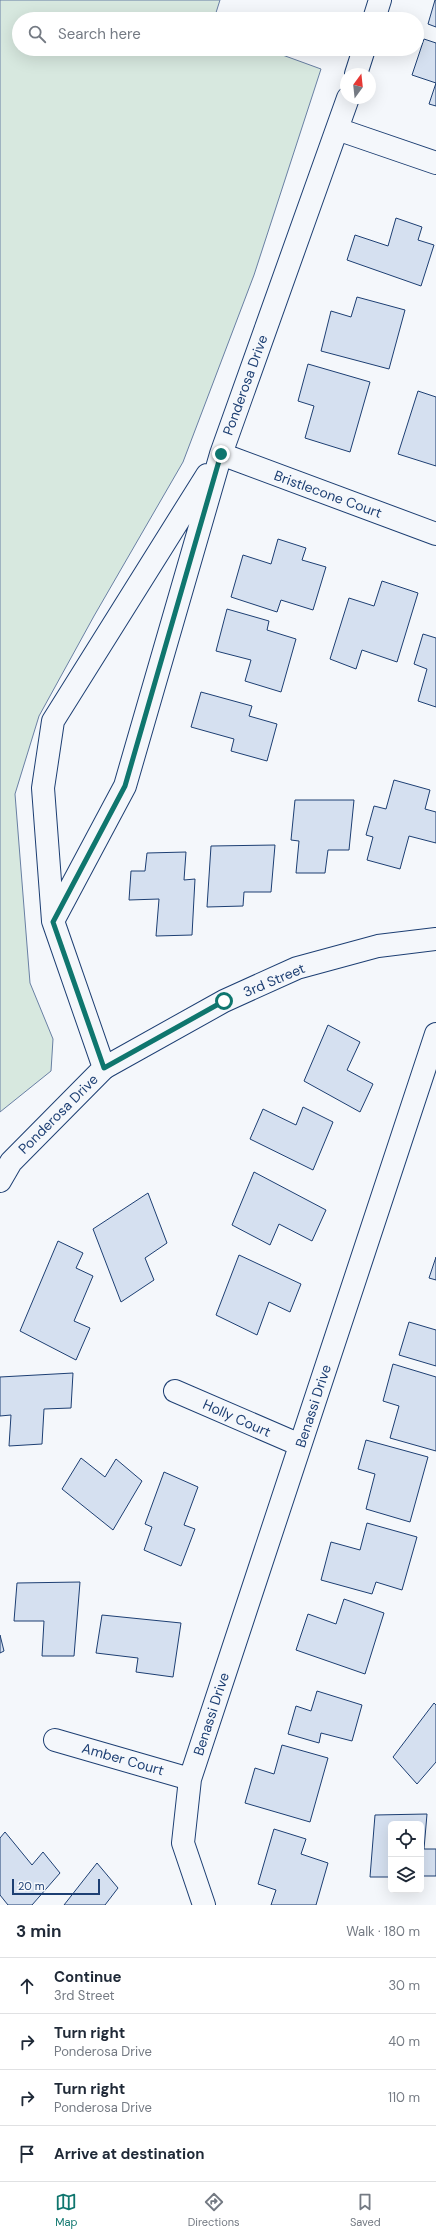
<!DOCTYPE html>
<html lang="en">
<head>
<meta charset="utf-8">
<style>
	:root { --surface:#fff; --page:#f6f6f7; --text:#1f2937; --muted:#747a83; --line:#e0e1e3; --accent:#0f766e }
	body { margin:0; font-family:"DM Sans",sans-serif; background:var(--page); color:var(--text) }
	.controls { position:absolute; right:12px; bottom:12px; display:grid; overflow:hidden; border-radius:6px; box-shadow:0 4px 16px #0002 }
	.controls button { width:36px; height:36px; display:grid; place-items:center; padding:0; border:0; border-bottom:1px solid var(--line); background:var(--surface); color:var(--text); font:20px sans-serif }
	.compass { position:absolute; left:340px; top:68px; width:36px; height:36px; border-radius:50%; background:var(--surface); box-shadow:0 4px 16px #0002; rotate:15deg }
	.scale { position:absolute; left:12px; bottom:10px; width:88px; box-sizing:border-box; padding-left:4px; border:2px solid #1d3f73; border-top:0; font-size:11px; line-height:14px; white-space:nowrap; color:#1d3f73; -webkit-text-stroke:3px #f4f7fb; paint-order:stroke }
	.stop { position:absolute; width:12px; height:12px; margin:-9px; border:3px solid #0f766e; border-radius:50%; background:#fff }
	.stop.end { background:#0f766e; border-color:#fff; box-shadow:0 1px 4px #0008 }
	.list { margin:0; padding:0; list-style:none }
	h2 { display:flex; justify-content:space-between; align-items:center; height:52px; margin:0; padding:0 16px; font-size:17px }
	h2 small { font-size:13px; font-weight:400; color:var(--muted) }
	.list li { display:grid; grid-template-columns:26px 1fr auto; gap:12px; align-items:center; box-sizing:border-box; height:56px; padding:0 16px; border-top:1px solid var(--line) }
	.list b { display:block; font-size:15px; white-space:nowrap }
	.list p { margin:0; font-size:13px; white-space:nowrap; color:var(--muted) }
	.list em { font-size:13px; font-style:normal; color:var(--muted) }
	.icon { flex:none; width:22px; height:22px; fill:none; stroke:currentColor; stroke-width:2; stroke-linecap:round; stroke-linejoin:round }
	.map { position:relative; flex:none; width:436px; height:1905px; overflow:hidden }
	.search { position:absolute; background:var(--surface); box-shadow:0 4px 16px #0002; left:12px; right:12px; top:12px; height:44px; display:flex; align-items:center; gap:10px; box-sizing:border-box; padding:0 14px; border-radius:22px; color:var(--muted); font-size:15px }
	.sheet { height:276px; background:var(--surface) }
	nav { display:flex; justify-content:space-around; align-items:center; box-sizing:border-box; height:56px; border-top:1px solid var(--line); background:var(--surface); font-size:11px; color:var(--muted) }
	nav a { display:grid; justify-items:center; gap:2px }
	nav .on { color:var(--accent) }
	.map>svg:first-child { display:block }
</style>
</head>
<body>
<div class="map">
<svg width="436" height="1905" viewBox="0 0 436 1905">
	<rect width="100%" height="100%" fill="#f4f7fb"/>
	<path fill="#d7e8df" stroke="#687fa3" d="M0 0H220L214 19H19V49H266L321 69 254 275 183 462 94 616 39 716 15 794 30 983 53 1039 51 1071 0 1112Z"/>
	<path fill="#d5e0f0" stroke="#1d3f73" d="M435 0H436V27L428 24Z
		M424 39 436 43V106L429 104 436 83 412 75Z
		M396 218 422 227 418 240 434 245 421 286 347 260 355 235 388 246Z
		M357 297 405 310 389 369 321 351 331 311 351 317Z
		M308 364 370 382 350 452 305 438 314 406 298 401Z
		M418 391 436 397V466L398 454Z
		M278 539 306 548 302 560 326 567 313 610 281 600 277 612 231 597 243 555 271 564Z
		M382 581 418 593 397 662 362 650 356 669 330 659 349 598 374 606Z
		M227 609 269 621 267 630 296 639 281 692 245 681 251 660 216 651Z
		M423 634 436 638V707L418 701 427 669 414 664Z
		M201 692 252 706 249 716 277 724 267 761 231 751 234 739 191 727Z
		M394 780 430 790 425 809 436 812V843L409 836 400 869 367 860 373 837 366 835 374 806 386 809Z
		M295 800H354L349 850H328L325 873H296L299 841 291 840Z
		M275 845 271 892H244L243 906 207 907 211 846Z
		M186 852 184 880 195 879 192 935 156 936 159 899 129 900 131 871H145L147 853Z
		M328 1025 360 1042 347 1070 373 1084 360 1112 304 1081Z
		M303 1107 333 1122 313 1170 250 1139 263 1109 296 1125Z
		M254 1172 326 1210 312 1241 279 1224 270 1245 232 1225Z
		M148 1193 167 1243 145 1258 154 1280 121 1302 93 1229Z
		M58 1241 83 1253 76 1268 93 1276 74 1321 90 1328 76 1360 20 1331Z
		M239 1255 301 1284 290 1312 269 1302 257 1335 216 1315Z
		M436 1257V1280L429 1278Z
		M409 1322 436 1330V1366L399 1355Z
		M393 1364 436 1377V1451L390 1438 399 1406 383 1401Z
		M73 1373 71 1408 44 1409 42 1444 9 1446 11 1415 0 1416V1377Z
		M366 1440 428 1457 410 1522 366 1509 375 1474 358 1469Z
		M81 1458 105 1477 116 1459 142 1481 113 1530 62 1489Z
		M164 1472 198 1487 184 1525 195 1529 181 1566 144 1550 152 1527 145 1524Z
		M367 1523 417 1537 402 1590 376 1582 372 1594 321 1580 331 1542 360 1550Z
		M80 1582 74 1656H42L44 1621H14L17 1583Z
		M344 1599 384 1613 365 1674 296 1650 308 1614 336 1624Z
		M102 1615 181 1623 173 1677 136 1672 138 1658 96 1653Z
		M0 1635 4 1651 0 1653Z
		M317 1691 362 1705 352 1741 321 1733 319 1743 288 1734 296 1706 311 1711Z
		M434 1703 436 1705V1762L417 1784 393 1757Z
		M282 1745 328 1758 310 1822 245 1803 255 1768 274 1774Z
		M427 1814 424 1849H436V1876H421V1824H391V1877H370L375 1815Z
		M274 1829 306 1839 301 1854 328 1863 316 1905H271L276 1890 258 1884Z
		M5 1832 32 1865 43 1852 60 1873 32 1905H8L0 1895V1838Z
		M97 1863 118 1888 105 1905H64Z"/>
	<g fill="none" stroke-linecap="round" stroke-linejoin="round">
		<defs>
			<path id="minor" d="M374 19 380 0
				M356 74 364 49
				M337 129 436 163
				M221 454 436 534
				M53 921 125 786 221 454 348 98
				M0 1181 11 1162 104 1068 53 921 43 788 53 721 207 475
				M175 1391 300 1445
				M55 1740 190 1779
				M204 1905 183 1843 190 1779 436 1034"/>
			<path id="tertiary" d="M104 1068 224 1001 297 968 378 946 436 939"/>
		</defs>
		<use href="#minor" stroke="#1d3f73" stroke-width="24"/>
		<use href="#tertiary" stroke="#1d3f73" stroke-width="24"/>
		<use href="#minor" stroke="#f4f7fb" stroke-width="22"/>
		<use href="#tertiary" stroke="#f4f7fb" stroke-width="22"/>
	</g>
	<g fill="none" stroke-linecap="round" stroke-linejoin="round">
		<path stroke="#0f766e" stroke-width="5" d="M221 454 125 786 53 922 104 1068 224 1001"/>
	</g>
	<g text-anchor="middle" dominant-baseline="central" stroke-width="3" stroke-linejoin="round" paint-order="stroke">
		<g font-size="14" fill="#1d3f73" stroke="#f4f7fb">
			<text transform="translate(245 385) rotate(-70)">Ponderosa Drive</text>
			<text transform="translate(328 494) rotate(20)">Bristlecone Court</text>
			<text transform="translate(274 980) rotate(-23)">3rd Street</text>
			<text transform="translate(58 1114) rotate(-45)">Ponderosa Drive</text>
			<text transform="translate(313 1406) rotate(-72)">Benassi Drive</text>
			<text transform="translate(237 1418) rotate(24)">Holly Court</text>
			<text transform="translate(211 1714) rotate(-72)">Benassi Drive</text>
			<text transform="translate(123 1759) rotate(16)">Amber Court</text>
		</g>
	</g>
</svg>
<div class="controls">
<button><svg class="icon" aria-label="locate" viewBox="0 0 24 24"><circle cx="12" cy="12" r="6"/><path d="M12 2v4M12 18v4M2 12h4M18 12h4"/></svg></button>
<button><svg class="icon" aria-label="layers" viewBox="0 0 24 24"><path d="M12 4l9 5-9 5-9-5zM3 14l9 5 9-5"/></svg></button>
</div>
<svg class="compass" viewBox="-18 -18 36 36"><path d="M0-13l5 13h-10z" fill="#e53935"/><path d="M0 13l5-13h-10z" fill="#747a83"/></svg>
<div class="scale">20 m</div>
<div class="stop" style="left:224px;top:1001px"></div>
<div class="stop end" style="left:221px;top:454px"></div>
<div class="search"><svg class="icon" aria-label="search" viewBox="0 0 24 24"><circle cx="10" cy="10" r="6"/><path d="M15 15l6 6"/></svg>Search here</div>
</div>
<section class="sheet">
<h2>3 min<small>Walk · 180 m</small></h2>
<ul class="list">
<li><svg class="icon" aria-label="ahead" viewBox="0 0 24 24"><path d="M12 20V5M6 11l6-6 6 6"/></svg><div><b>Continue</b><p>3rd Street</p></div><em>30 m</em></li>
<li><svg class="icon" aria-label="right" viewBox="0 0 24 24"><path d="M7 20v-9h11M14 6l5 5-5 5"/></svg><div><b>Turn right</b><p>Ponderosa Drive</p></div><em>40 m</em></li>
<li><svg class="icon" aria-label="right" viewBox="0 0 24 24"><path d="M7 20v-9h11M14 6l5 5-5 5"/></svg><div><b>Turn right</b><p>Ponderosa Drive</p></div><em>110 m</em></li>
<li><svg class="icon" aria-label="arrive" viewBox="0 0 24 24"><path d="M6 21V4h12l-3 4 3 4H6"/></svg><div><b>Arrive at destination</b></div></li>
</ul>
</section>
<nav>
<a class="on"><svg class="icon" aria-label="map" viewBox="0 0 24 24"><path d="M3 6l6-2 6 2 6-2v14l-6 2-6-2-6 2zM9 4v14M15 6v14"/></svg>Map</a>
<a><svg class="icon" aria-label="directions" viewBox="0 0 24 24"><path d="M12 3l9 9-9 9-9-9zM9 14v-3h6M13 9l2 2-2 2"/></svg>Directions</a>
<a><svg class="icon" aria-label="saved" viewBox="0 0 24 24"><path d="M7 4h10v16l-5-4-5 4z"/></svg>Saved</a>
</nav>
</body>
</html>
